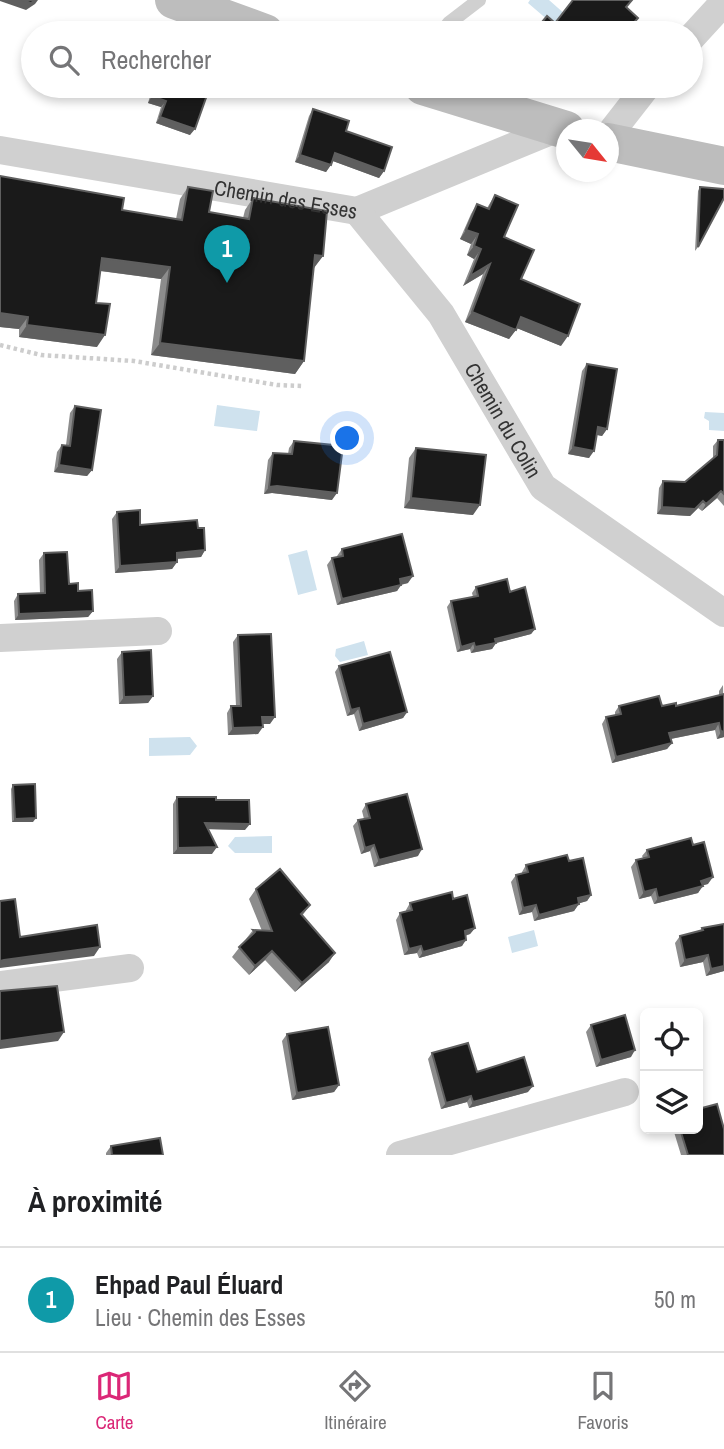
<!DOCTYPE html>
<html lang="fr">
<head>
<meta charset="utf-8">
<style>
	:root { --surface:#fff; --page:#f2f2f2; --text:#202124; --muted:#757577; --line:#e0e0e0; --accent:#db2777 }
	body { margin:0; font-family:"Archivo Narrow",sans-serif; background:var(--page); color:var(--text) }
	.controls { position:absolute; right:21px; bottom:21px; display:grid; overflow:hidden; border-radius:10px; box-shadow:0 4px 10px #0003 }
	.controls button { width:63px; height:63px; display:grid; place-items:center; padding:0; border:0; border-bottom:2px solid var(--line); background:var(--surface); color:var(--text); font:35px sans-serif }
	.compass { position:absolute; left:556px; top:119px; width:63px; height:63px; border-radius:50%; background:var(--surface); box-shadow:0 4px 10px #0003; rotate:120deg }
	.you { position:absolute; left:348px; top:439px; width:24px; height:24px; margin:-18px; border:5px solid #fff; border-radius:50%; background:#1a73e8; box-shadow:0 0 0 10px #1a73e833 }
	.badge { display:grid; place-items:center; width:46px; height:46px; border-radius:50%; background:var(--accent); color:#fff; font-size:23px; font-weight:700 }
	.pin { position:absolute; translate:-50% -58px; filter:drop-shadow(0 2px 4px #0008) }
	.pin::after { content:''; position:absolute; top:37px; width:24px; height:21px; background:inherit; clip-path:polygon(0 0,100% 0,50% 100%) }
	.list { margin:0; padding:0; list-style:none }
	h2 { display:flex; justify-content:space-between; align-items:center; height:91px; margin:0; padding:0 28px; font-size:30px }
	h2 small { font-size:23px; font-weight:400; color:var(--muted) }
	.list li { display:grid; grid-template-columns:46px 1fr auto; gap:21px; align-items:center; box-sizing:border-box; height:105px; padding:0 28px; border-top:2px solid var(--line) }
	.list b { display:block; font-size:26px; white-space:nowrap }
	.list p { margin:0; font-size:23px; white-space:nowrap; color:var(--muted) }
	.list em { font-size:23px; font-style:normal; color:var(--muted) }
	.icon { flex:none; width:38px; height:38px; fill:none; stroke:currentColor; stroke-width:2; stroke-linecap:round; stroke-linejoin:round }
	.map { position:relative; flex:none; width:724px; height:1155px; overflow:hidden }
	.search { position:absolute; background:var(--surface); box-shadow:0 4px 10px #0003; left:21px; right:21px; top:21px; height:77px; display:flex; align-items:center; gap:18px; box-sizing:border-box; padding:0 24px; border-radius:38px; color:var(--muted); font-size:26px }
	.sheet { height:196px; background:var(--surface) }
	nav { display:flex; justify-content:space-around; align-items:center; box-sizing:border-box; height:98px; border-top:2px solid var(--line); background:var(--surface); font-size:19px; color:var(--muted) }
	nav a { display:grid; justify-items:center; gap:4px }
	nav .on { color:var(--accent) }
	.map>svg:first-child { display:block }
</style>
</head>
<body>
<div class="map">
<svg width="724" height="1155" viewBox="0 0 724 1155">
	<rect width="100%" height="100%" fill="#fff"/>
	<path fill="#cfe2ee" d="M530 0H549L566 15 556 27 528 3Z
		M217 405 260 411 257 431 214 426Z
		M705 412 724 413V431L709 430V421L704 418Z
		M307 550 317 590 298 595 288 555Z
		M364 641 368 655 340 662 335 656 336 649Z
		M190 737 197 746 190 755 149 756V738Z
		M272 836V853H235L228 846 235 837Z
		M534 930 538 946 512 953 508 937Z"/>
	<g fill="none" stroke-linecap="round" stroke-linejoin="round">
		<path stroke="#cdcdcd" stroke-width="4.5" stroke-dasharray="3.5 3.5" stroke-linecap="butt" d="M0 345 41 355 134 361 277 385 303 386"/>
		<path stroke="#d0d0d0" stroke-width="14" d="M441 33 449 23 479 0"/>
		<g stroke="#d0d0d0" stroke-width="28">
			<path d="M691 38 724 2"/>
			<path d="M608 136 647 86"/>
			<path id="s1" d="M0 150 357 211 558 128"/>
			<path id="s2" d="M357 211 441 314 543 487 724 613"/>
			<path d="M0 638 158 631"/>
			<path d="M0 985 130 968"/>
			<path d="M400 1155 625 1092"/>
		</g>
		<path stroke="#bdbdbd" stroke-width="38" d="M174 0 265 33
			M423 86 566 130
			M608 142 724 166"/>
	</g>
	<path fill="#8c8c8c" d="M153 86H202L190 135 156 123 161 107 148 103Z
		M313 109 346 131 384 171 379 178 333 161 326 172 295 162 309 116Z
		M0 176 122 210 176 219 180 199 188 187 209 212 243 218 245 210 253 198 323 256 313 268 304 361 295 374 151 355 161 279 100 271 96 303 97 347 19 337V329L0 327Z
		M700 187 698 247 695 251 698 191Z
		M495 195 504 237 521 279 561 346 517 328 509 339 465 322 483 274 463 286 474 259 467 255 471 244 460 239 471 214 477 204 487 208Z
		M587 364 607 429 602 436 597 435 589 458 568 454 582 371Z
		M75 406 92 470 87 476 54 472 57 452 62 445H66L70 413Z
		M718 440H724V506L717 498 702 511 698 508 690 516 657 514 659 488 663 481 685 482 713 459V446Z
		M294 441 332 500 272 493 264 494 268 460 273 453 288 454 289 448Z
		M416 448 473 515 404 508 409 458Z
		M117 512 140 525 198 528 205 550 201 557 177 559V562L172 569 115 573 112 519Z
		M342 549 408 583 401 585 397 591 337 605 327 565 332 558 338 557 337 556Z
		M44 553 69 584 78 591 93 611 88 617 15 620 14 601 18 594 40 593 39 560Z
		M476 587 510 592 535 629 531 634 496 643 492 649 471 653 470 649 457 652 447 607 451 601 473 597 472 593Z
		M238 635 270 724H262L258 734 228 735 227 713 231 706H236L233 642Z
		M122 652 153 696 148 703 119 704 117 659Z
		M339 666 407 712 403 718 359 731 354 714 347 716 335 672Z
		M723 685 724 737 717 739 715 730 671 739 672 743 667 749 612 763 602 724 606 717 615 715V712L619 706H676L719 695V691Z
		M13 785 33 822H12L11 789Z
		M177 797 216 800 245 830 208 829 212 854H173V804Z
		M366 804 418 856 374 867 370 851 361 854 353 826 358 820 364 819 362 811Z
		M647 850 708 884 702 885 698 893 654 904 651 896 639 899 631 867 636 860 643 858 642 856Z
		M569 861 591 895 587 901 579 903 574 911 534 921 532 912 519 915 511 882 516 875 522 873V872L526 865Z
		M256 889 310 905 302 916 329 962 295 992 265 960 249 975 232 957 253 930 262 931 249 899Z
		M453 899 475 928 470 934 465 936 462 946 419 958 417 953 404 955 396 920 400 913 406 911V910L410 903Z
		M702 928 724 971 706 976 703 962 680 967 675 943 680 936 700 931Z
		M591 1025 631 1057 596 1067 586 1032Z
		M287 1034 339 1085 334 1092 292 1100 282 1041Z
		M432 1053 477 1072 528 1092 469 1108 467 1102 441 1109 428 1059Z
		M676 1129H698L724 1155H681L674 1132Z
		M111 1146 163 1155H106V1153Z"/>
	<path fill="#5f5f5f" d="M0 0H38L35 4 26 10 0 1Z
		M152 96 166 101 161 107 148 103Z
		M160 117 195 129 190 135 156 123Z
		M335 153 384 171 379 178 330 160Z
		M300 155 331 165 326 172 295 162Z
		M466 230 478 234 471 244 460 239Z
		M474 246 481 249 474 259 467 255Z
		M315 255 323 256 314 268 306 267Z
		M102 258 170 267 161 279 94 270Z
		M490 264 483 274 463 286 470 276Z
		M472 312 516 330 509 339 465 322Z
		M0 313 28 317 19 329 0 327Z
		M521 317 568 336 561 346 514 327Z
		M27 325 105 335 97 347 19 337Z
		M160 343 304 361 295 374 151 355Z
		M598 427 607 429 602 436 593 434Z
		M573 447 594 451 589 458 568 454Z
		M59 465 92 470 87 476 54 472Z
		M277 486 337 493 332 500 272 493 264 494 269 487Z
		M721 491 717 498 702 511 706 504Z
		M411 498 480 505 473 515 404 508Z
		M703 501 698 508 690 516 657 514 662 507Z
		M205 550 201 557 172 559 177 553Z
		M177 562 172 569 115 573 120 566Z
		M413 576 408 583 395 586 400 579Z
		M401 585 397 591 337 605 342 599Z
		M93 611 88 617 15 620 19 614Z
		M535 629 531 634 496 643 492 649 471 653 475 647 495 639Z
		M474 643 470 649 457 652 461 647Z
		M153 696 148 703 119 704 124 697Z
		M359 708 354 714 347 716 351 710Z
		M407 712 403 718 359 731 363 724Z
		M262 717H275L270 724H257Z
		M719 723 715 730 665 740 669 733Z
		M263 727 258 734 228 735 233 728Z
		M724 731V737L717 739 721 732Z
		M672 743 667 749 612 763 616 757Z
		M36 818 33 822H12L15 819Z
		M205 823 250 824 245 830 201 829Z
		M374 845 370 851 361 854 365 848Z
		M217 847 212 854H173L178 848Z
		M422 849 418 856 374 867 379 860Z
		M713 877 708 884 697 887 701 881Z
		M703 886 698 893 654 904 658 898Z
		M656 889 651 896 639 899 644 892Z
		M591 895 587 901 574 905 578 898Z
		M579 904 574 911 534 921 539 915Z
		M536 905 532 912 519 915 523 908Z
		M475 928 470 934 460 937 465 931Z
		M466 940 462 946 419 958 423 952Z
		M421 946 417 953 404 955 409 949Z
		M100 947 94 956 0 968V961L4 960Z
		M272 951 265 960 249 975 255 966Z
		M335 953 329 962 295 992 302 983Z
		M708 955 703 962 680 967 685 960Z
		M724 966V971L706 976 711 969Z
		M64 1032 58 1041 0 1049V1041Z
		M635 1050 631 1057 596 1067 601 1060Z
		M339 1085 334 1092 292 1100 297 1093Z
		M533 1086 528 1092 469 1108 473 1102Z
		M471 1096 467 1102 441 1109 446 1103Z"/>
	<path fill="#1a1a1a" stroke="#5f5f5f" stroke-width="2" d="M22 0H35L31 3Z
		M573 0H632L626 7 638 18 625 33H533L547 16 555 23Z
		M156 86H202L200 93 207 95 195 129 160 117 166 101 152 96Z
		M313 109 349 121 346 131 392 147 384 171 335 153 331 165 300 155Z
		M0 176 124 198 122 210 182 220 188 187 213 191 209 212 249 219 253 198 327 211 323 256 315 255 304 361 160 343 170 267 102 258 96 303 110 304 105 335 27 325 28 317 0 313Z
		M700 187 724 189V198L698 247Z
		M495 195 518 205 504 237 534 250 521 279 580 304 568 336 521 317 516 330 472 312 490 264 470 276 481 249 474 246 478 234 466 230 477 204 489 209Z
		M587 364 617 369 607 429 598 427 594 451 573 447Z
		M75 406 101 410 92 470 59 465 62 445 70 446Z
		M718 440H724V494L721 491 706 504 703 501 695 509 662 507 663 481 685 482 717 455Z
		M294 441 343 446 337 493 277 486 269 487 273 453 292 454Z
		M416 448 486 455 480 505 411 498Z
		M140 510V525L197 520 198 528H204L205 550 177 553V562L120 566 117 512Z
		M402 534 413 576 400 579 401 585 342 599 332 558 343 556 342 549Z
		M67 552 69 584 78 583V591L92 590 93 611 19 614 18 594 45 593 44 553Z
		M507 579 510 592 525 587 535 629 495 639 496 643 475 647 474 643 461 647 451 601 478 596 476 587Z
		M271 634 275 717H262L263 727 233 728 231 706H241L238 635Z
		M151 650 153 696 124 697 122 652Z
		M390 652 407 712 363 724 359 708 351 710 339 666Z
		M724 694V731L721 732 719 723 669 733 672 743 616 757 606 717 621 714 619 706 659 696 662 706 676 703V706Z
		M35 784 36 818 15 819 13 785Z
		M407 794 422 849 379 860 374 845 365 848 358 820 370 818 366 804Z
		M177 797H216V800H249L250 824 205 823 217 847 178 848Z
		M691 838 693 845 704 842 713 877 701 881 703 886 658 898 656 889 644 892 636 860 649 857 647 850Z
		M567 855 569 861 583 858 591 895 578 898 579 904 539 915 536 905 523 908 516 875 528 872 526 865Z
		M280 869 310 905 301 914 335 953 302 983 272 951 255 966 239 947 255 932 253 930 272 931 256 889Z
		M452 892 453 899 467 895 475 928 465 931 466 940 423 952 421 946 409 949 400 913 412 910 410 903Z
		M15 899 20 937 97 925 100 947 4 960 0 961V901Z
		M724 924V966L711 969 708 955 685 960 680 936 703 930 702 928Z
		M57 986 64 1032 0 1041V991Z
		M625 1015 635 1050 601 1060 591 1025Z
		M328 1027 339 1085 297 1093 287 1034Z
		M468 1043 477 1072 524 1057 533 1086 473 1102 471 1096 446 1103 432 1053Z
		M717 1104 724 1129V1155H688L680 1129H698V1109Z
		M160 1138 163 1155H112L111 1146Z"/>
	<g text-anchor="middle" dominant-baseline="central" stroke-width="7" stroke-linejoin="round" paint-order="stroke">
		<g font-size="21" fill="#333" stroke="#fff">
			<text stroke="none"><textPath href="#s1" startOffset="290">Chemin des Esses</textPath></text>
			<text stroke="none"><textPath href="#s2" startOffset="256">Chemin du Colin</textPath></text>
		</g>
	</g>
</svg>
<div class="controls">
<button><svg class="icon" aria-label="locate" viewBox="0 0 24 24"><circle cx="12" cy="12" r="6"/><path d="M12 2v4M12 18v4M2 12h4M18 12h4"/></svg></button>
<button><svg class="icon" aria-label="layers" viewBox="0 0 24 24"><path d="M12 4l9 5-9 5-9-5zM3 14l9 5 9-5"/></svg></button>
</div>
<svg class="compass" viewBox="-18 -18 36 36"><path d="M0-13l5 13h-10z" fill="#e53935"/><path d="M0 13l5-13h-10z" fill="#757577"/></svg>
<div class="you"></div>
<div class="pin badge" style="left:227px;top:283px;background:#0f9aa8">1</div>
<div class="search"><svg class="icon" aria-label="search" viewBox="0 0 24 24"><circle cx="10" cy="10" r="6"/><path d="M15 15l6 6"/></svg>Rechercher</div>
</div>
<section class="sheet">
<h2>À proximité<small></small></h2>
<ul class="list">
<li><span class="badge" style="background:#0f9aa8">1</span><div><b>Ehpad Paul Éluard</b><p>Lieu · Chemin des Esses</p></div><em>50 m</em></li>
</ul>
</section>
<nav>
<a class="on"><svg class="icon" aria-label="map" viewBox="0 0 24 24"><path d="M3 6l6-2 6 2 6-2v14l-6 2-6-2-6 2zM9 4v14M15 6v14"/></svg>Carte</a>
<a><svg class="icon" aria-label="directions" viewBox="0 0 24 24"><path d="M12 3l9 9-9 9-9-9zM9 14v-3h6M13 9l2 2-2 2"/></svg>Itinéraire</a>
<a><svg class="icon" aria-label="saved" viewBox="0 0 24 24"><path d="M7 4h10v16l-5-4-5 4z"/></svg>Favoris</a>
</nav>
</body>
</html>
